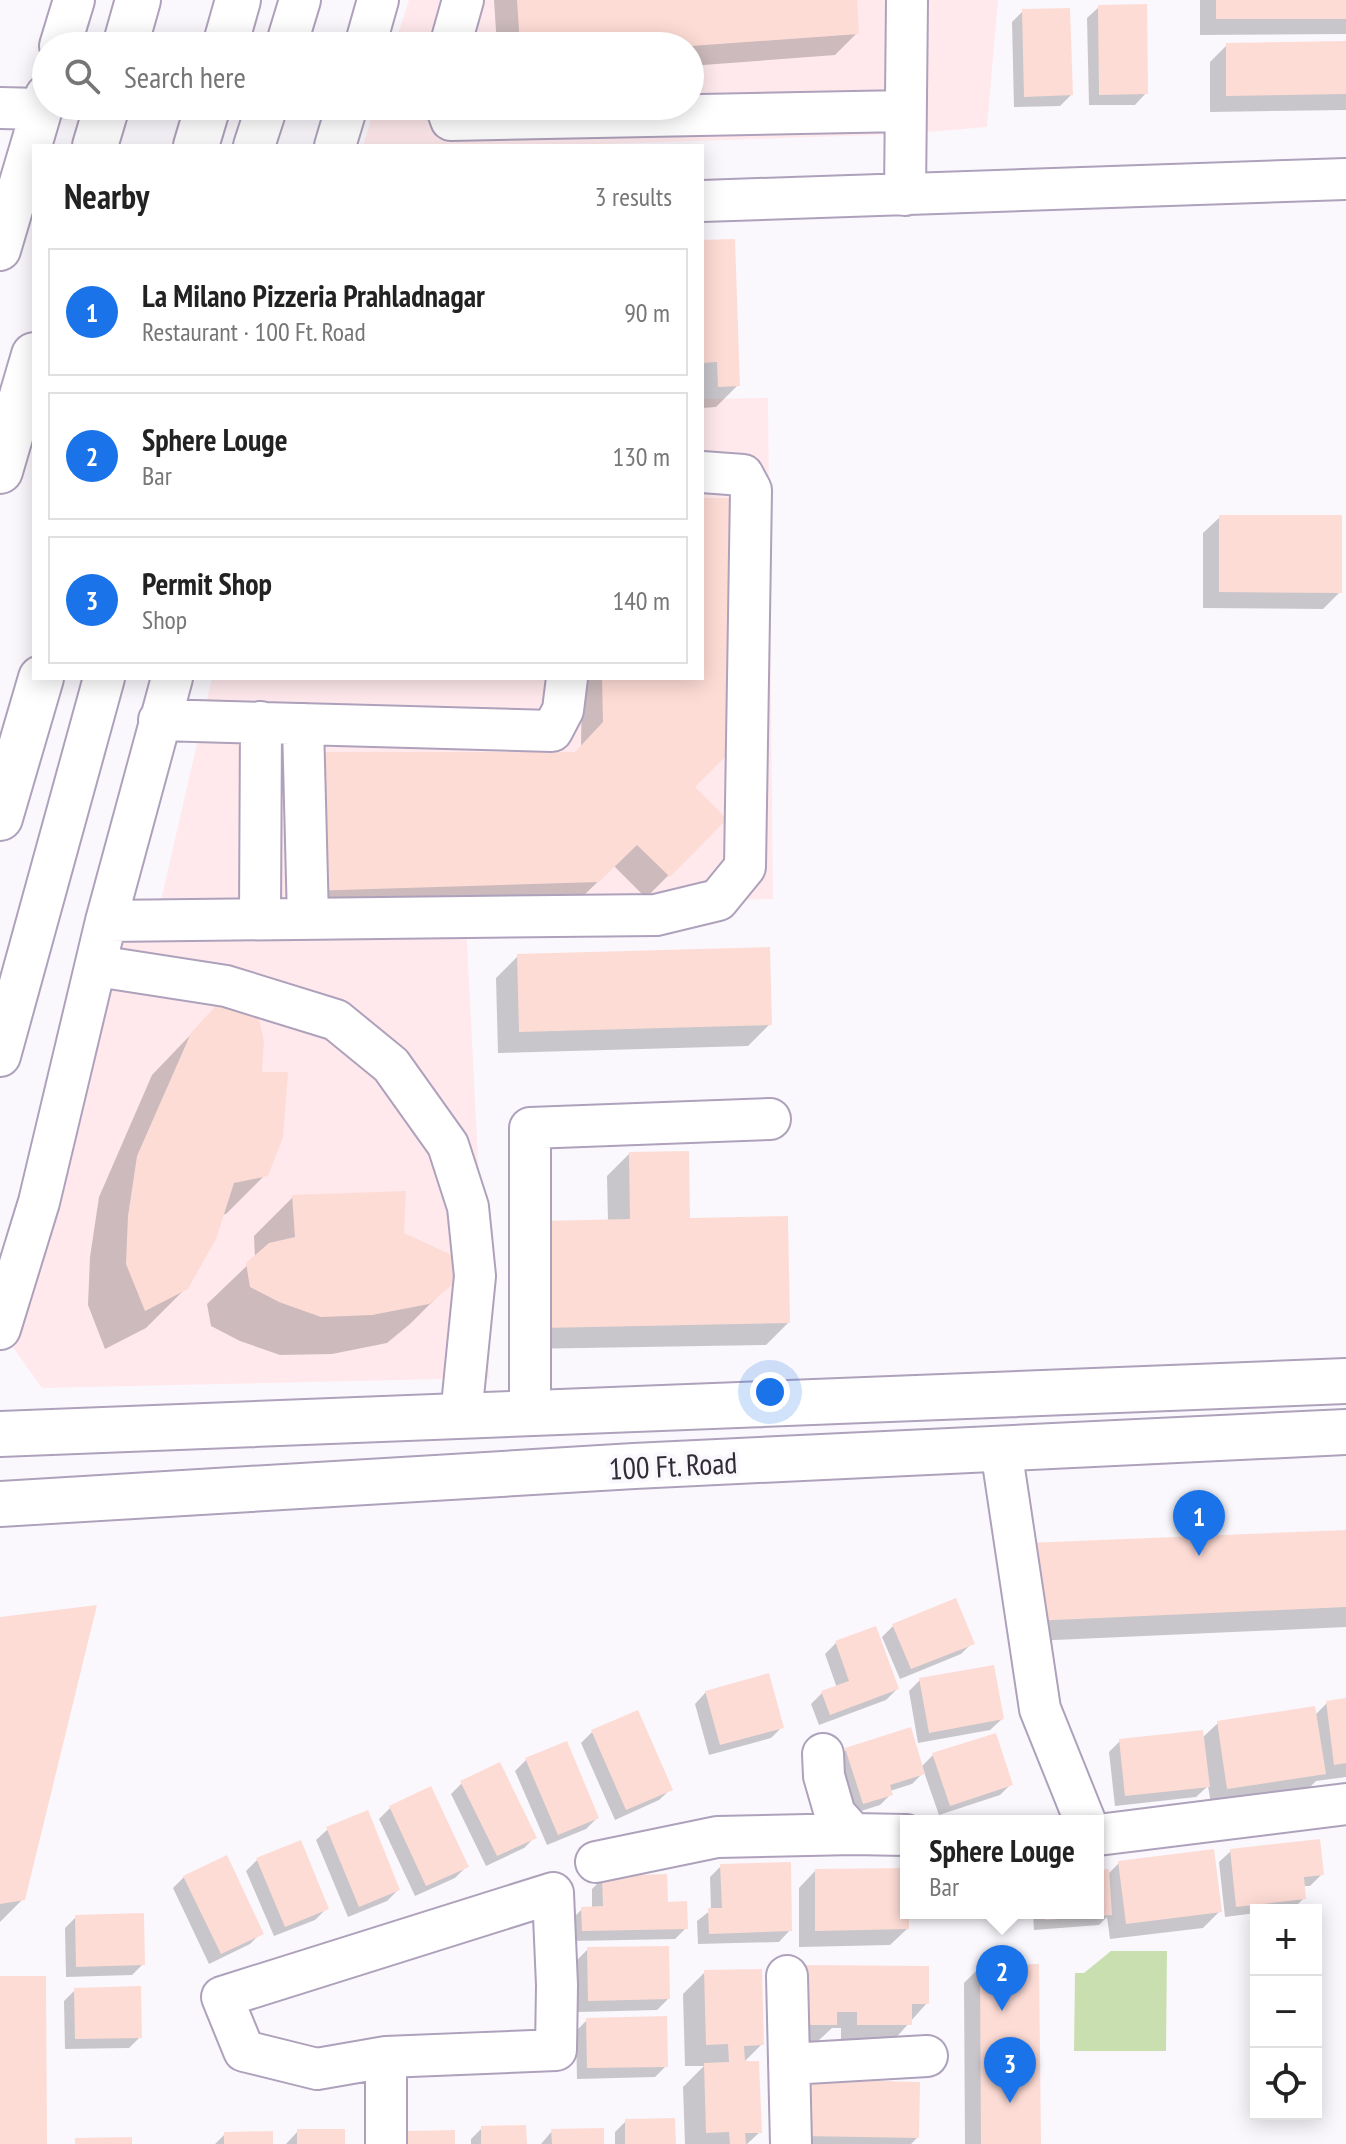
<!DOCTYPE html>
<html lang="en">
<head>
<meta charset="utf-8">
<style>
	:root { --surface:#fff; --page:#f2f2f2; --text:#222; --muted:#767676; --line:#e0e0e0; --accent:#1a73e8 }
	body { margin:0; font-family:"PT Sans Narrow",sans-serif; background:var(--page); color:var(--text) }
	.controls { position:absolute; right:24px; bottom:24px; display:grid; overflow:hidden; border-radius:0px; box-shadow:0 4px 20px #0003 }
	.controls button { width:72px; height:72px; display:grid; place-items:center; padding:0; border:0; border-bottom:2px solid var(--line); background:var(--surface); color:var(--text); font:40px sans-serif }
	.you { position:absolute; left:770px; top:1392px; width:28px; height:28px; margin:-20px; border:6px solid #fff; border-radius:50%; background:#1a73e8; box-shadow:0 0 0 12px #1a73e833 }
	.badge { display:grid; place-items:center; width:52px; height:52px; border-radius:50%; background:var(--accent); color:#fff; font-size:26px; font-weight:700 }
	.pin { position:absolute; translate:-50% -66px; filter:drop-shadow(0 2px 4px #0008) }
	.pin::after { content:''; position:absolute; top:42px; width:28px; height:24px; background:inherit; clip-path:polygon(0 0,100% 0,50% 100%) }
	.popup { position:absolute; left:900px; top:1815px; width:204px; height:104px; box-sizing:border-box; display:grid; place-content:center; border-radius:0px; background:var(--surface); filter:drop-shadow(0 2px 6px #0005); font-size:26px; white-space:nowrap; color:var(--muted) }
	.popup b { font-size:30px; color:var(--text) }
	.popup::after { content:''; position:absolute; left:50%; top:100%; margin-left:-16px; border:16px solid transparent; border-top-color:var(--surface) }
	.list { margin:0; padding:0; list-style:none }
	h2 { display:flex; justify-content:space-between; align-items:center; height:104px; margin:0; padding:0 32px; font-size:34px }
	h2 small { font-size:26px; font-weight:400; color:var(--muted) }
	.list li { display:grid; grid-template-columns:52px 1fr auto; gap:24px; align-items:center; box-sizing:border-box; height:128px; margin:0 16px 16px; padding:0 16px; border:2px solid var(--line); border-radius:0px }
	.list b { display:block; font-size:30px; white-space:nowrap }
	.list p { margin:0; font-size:26px; white-space:nowrap; color:var(--muted) }
	.list em { font-size:26px; font-style:normal; color:var(--muted) }
	.icon { flex:none; width:44px; height:44px; fill:none; stroke:currentColor; stroke-width:2; stroke-linecap:round; stroke-linejoin:round }
	.map { position:relative; flex:none; width:1346px; height:2144px; overflow:hidden }
	.search { position:absolute; background:var(--surface); box-shadow:0 4px 20px #0003; left:32px; top:32px; width:672px; height:88px; display:flex; align-items:center; gap:20px; box-sizing:border-box; padding:0 28px; border-radius:44px; color:var(--muted); font-size:30px }
	.panel { position:absolute; background:var(--surface); box-shadow:0 4px 20px #0003; left:32px; top:144px; width:672px; height:536px; border-radius:0px }
	.map>svg:first-child { display:block }
</style>
</head>
<body>
<div class="map">
<svg width="1346" height="2144" viewBox="0 0 1346 2144">
	<rect width="100%" height="100%" fill="#faf8fd"/>
	<path fill="#ffe9ec" d="M409 0H998L987 127 904 134 542 146H363L375 106H690V46H394Z
		M768 398 773 899 157 918 212 678H702V399Z
		M466 922 489 1378 42 1388 5 1336 115 927Z"/>
	<path fill="#cadfb0" d="M1111 1951H1167L1166 2051H1074L1075 1973H1084Z"/>
	<path fill="#0003" d="M494 0H855L857 33 835 55 690 66V46H497Z
		M1200 0H1346V34L1200 35Z
		M1099 7 1146 93 1135 105H1089L1087 18Z
		M1023 11 1071 95 1060 106 1014 107 1012 22Z
		M1346 43V110L1210 112V62L1227 45Z
		M702 242 738 385 716 407 702 408Z
		M702 500H735L692 787 724 819 646 898 614 866 575 904 286 912 285 776 575 754 581 746 582 678H702Z
		M1220 517 1340 592 1323 609 1203 608V533Z
		M518 956 770 1024 748 1046 498 1053 496 978Z
		M222 1002 260 1074 266 1174 226 1214 221 1215 186 1288 146 1328 105 1349 88 1305 90 1257 99 1197 152 1075Z
		M629 1154 688 1220 788 1323 766 1345 521 1349 608 1222 607 1176Z
		M293 1197 402 1235 450 1284 410 1324 387 1343 332 1354 280 1355 240 1341 211 1326 207 1304 255 1258 254 1236Z
		M1346 1532V1627L1010 1642 1007 1567Z
		M0 1619 23 1899 0 1922Z
		M893 1626 972 1643 961 1654 900 1679 882 1637Z
		M836 1643 897 1689 886 1700 819 1725 811 1704 822 1693 837 1688 825 1654Z
		M920 1680 1002 1719 990 1730 918 1743 909 1691Z
		M706 1692 782 1727 771 1738 709 1755 695 1704Z
		M1346 1700V1777L1316 1781 1307 1790 1211 1804 1208 1786 1196 1797 1115 1806 1109 1752 1120 1741 1202 1738 1218 1723 1315 1715 1327 1703Z
		M592 1732 671 1789 659 1800 615 1820 581 1743Z
		M846 1750 921 1767 933 1755 1011 1784 1000 1795 939 1815 924 1772 912 1784 890 1791 891 1794 880 1805 852 1814 835 1761Z
		M526 1760 597 1818 586 1829 547 1845 515 1771Z
		M462 1783 535 1837 524 1848 486 1866 451 1794Z
		M390 1808 466 1867 455 1878 415 1896 379 1819Z
		M328 1829 398 1890 387 1901 348 1917 316 1840Z
		M1231 1851 1322 1874 1310 1886H1303L1304 1898 1293 1909 1256 1910V1913L1225 1917 1219 1862Z
		M257 1860 326 1909 315 1920 274 1936 246 1871Z
		M1119 1863 1220 1911 1203 1928 1110 1939 1107 1917 1099 1925 1034 1930 1033 1913H1098V1872L1107 1875Z
		M721 1866 790 1930 779 1942 698 1944 697 1921 711 1910 710 1877Z
		M906 1870 907 1929 890 1945 799 1947V1888L815 1871Z
		M184 1877 261 1933 250 1944 209 1964 173 1888Z
		M603 1878 666 1904 686 1928 675 1939 571 1941V1920L582 1909 592 1908V1889Z
		M916 1913H1003L999 1918 916 1919Z
		M76 1917 143 1964 132 1975 66 1977 65 1928Z
		M588 1949 668 1999 657 2010 578 2012 577 1960Z
		M981 1966 1039 2144H965L964 1983Z
		M705 1972 762 2044 742 2064 760 2132 747 2144H685L683 2087 704 2066H685L683 1994Z
		M788 1984 927 2003 893 2041H841V2028H832L818 2041H788Z
		M75 1990 140 2037 129 2048 65 2049 64 2001Z
		M587 2020 666 2066 655 2077 577 2079 576 2031Z
		M788 2098 917 2138 911 2144H787Z
		M626 2121 674 2144H615V2132Z
		M482 2128 525 2144H471V2139Z
		M298 2131 343 2144H286Z
		M552 2131 602 2144H541Z
		M225 2134 271 2144H215Z"/>
	<path fill="#fedcd6" d="M517 0H857L859 34 691 46H520Z
		M1216 0H1346V19H1216Z
		M1147 4 1148 94 1099 95 1098 5Z
		M1070 8 1073 95 1024 97 1022 9Z
		M1346 41V94L1226 96V43Z
		M735 239 740 386 718 387 717 362 702 363V240Z
		M702 498H737L730 752 695 787 727 819 670 877 637 845 599 882 308 891 306 752H575L603 722 602 678H702Z
		M1219 515H1342V593L1219 592Z
		M770 947 772 1025 519 1032 517 954Z
		M221 1000 255 1002 264 1041 262 1072H288L283 1137 268 1176 234 1183 216 1239 188 1289 145 1311 126 1264 128 1216 137 1156 191 1033Z
		M689 1151 690 1218 788 1216 790 1323 542 1328 540 1221 630 1219 629 1152Z
		M406 1191 404 1233 456 1257 452 1285 429 1304 372 1315 321 1317 279 1302 250 1287 246 1263 269 1243 295 1237 292 1195Z
		M1346 1530V1607L1032 1621 1028 1543Z
		M956 1598 975 1644 911 1669 892 1624Z
		M97 1605 25 1900 0 1904V1617Z
		M876 1626 899 1689 830 1715 821 1691 849 1681 835 1641Z
		M994 1665 1004 1719 929 1733 919 1678Z
		M769 1673 784 1728 720 1745 705 1691Z
		M1346 1698V1763L1334 1765 1326 1701Z
		M1315 1706 1326 1774 1227 1789 1217 1721Z
		M638 1710 673 1790 626 1810 591 1730Z
		M911 1727 925 1774 890 1785 893 1795 863 1804 845 1748Z
		M1203 1730 1210 1787 1125 1796 1119 1739Z
		M996 1733 1013 1785 950 1806 932 1753Z
		M567 1741 599 1818 558 1835 525 1758Z
		M500 1762 537 1838 497 1856 460 1781Z
		M431 1786 469 1867 426 1886 389 1806Z
		M368 1810 400 1890 359 1907 326 1827Z
		M1320 1839 1324 1875 1304 1877 1306 1899 1236 1907 1230 1849Z
		M301 1840 329 1909 285 1927 256 1858Z
		M1214 1849 1222 1912 1126 1924 1118 1861Z
		M227 1855 264 1934 221 1954 183 1876Z
		M791 1862 792 1931 709 1934 708 1908H722L720 1864Z
		M906 1868V1913H909V1929L815 1931V1869Z
		M1109 1869 1112 1915 1045 1920 1044 1913H1098V1870Z
		M667 1874 668 1902 687 1901 688 1929 582 1931 581 1907 603 1906 602 1876Z
		M144 1913 145 1965 76 1967 75 1915Z
		M669 1946 670 1999 588 2001 587 1947Z
		M980 1964H1039L1041 2144H981Z
		M804 1965 929 1966V2004H912V2025H857V2012H837V2025H804Z
		M762 1969 764 2045 744 2046 745 2061H759L762 2133H745L746 2144H730L729 2132 706 2133 704 2063 729 2062 728 2044 706 2045 704 1970Z
		M0 1976H46L47 2144H0Z
		M141 1986 142 2038 75 2039 74 1988Z
		M667 2016 668 2067 587 2068 586 2018Z
		M804 2079 920 2082 919 2138 803 2136Z
		M675 2118 676 2144H625V2119Z
		M526 2125 527 2144H481V2126Z
		M604 2128V2144H552L551 2129Z
		M297 2129H345V2144H297Z
		M455 2130V2144H408V2131Z
		M273 2131V2144H224V2132Z
		M132 2137V2144H75V2138Z"/>
	<g fill="none" stroke-linecap="round" stroke-linejoin="round">
		<defs>
			<path id="minor" d="M60 46 74 0
				M286 46 300 0
				M365 46 378 0
				M450 46 463 0
				M446 106 451 120 905 111
				M0 108 42 109
				M254 146 267 106
				M335 146 347 106
				M905 195 907 0
				M702 201 1346 179
				M0 250 46 95
				M159 720 552 731 563 710 567 678
				M303 724 308 919
				M260 919 261 722
				M106 921 656 915 718 900 745 867 751 490 743 475 702 472
				M97 966 226 986 336 1020 391 1065 448 1145 468 1207 475 1276 461 1416
				M0 1056 104 678
				M0 1329 39 1202 106 921 172 678
				M530 1413V1128L770 1119
				M1001 1449 1040 1709 1085 1821
				M823 1754 824 1776 835 1814 853 1834 906 1835
				M1098 1835 1346 1804
				M596 1862 717 1837 853 1834
				M553 1893 557 1985 556 2050 386 2057 317 2069 244 2051 222 1997Z
				M787 1976 791 2144
				M386 2057V2144
				M789 2064 927 2056"/>
			<path id="major" d="M0 1434 1346 1381
				M0 1504 634 1466 1346 1432"/>
			<path id="highway" d="M125 46 138 0
				M225 46 238 0
				M95 146 107 106
				M196 146 208 106
				M0 471 34 355
				M0 818 41 678"/>
		</defs>
		<use href="#minor" stroke="#aea1bb" stroke-width="44"/>
		<use href="#major" stroke="#aea1bb" stroke-width="48"/>
		<use href="#highway" stroke="#aea1bb" stroke-width="48"/>
		<use href="#minor" stroke="#fff" stroke-width="40"/>
		<use href="#major" stroke="#fff" stroke-width="44"/>
		<use href="#highway" stroke="#fff" stroke-width="44"/>
	</g>
	<g text-anchor="middle" dominant-baseline="central" stroke-width="8" stroke-linejoin="round" paint-order="stroke">
		<g font-size="30" fill="#312c36" stroke="#faf8fd">
			<text transform="translate(673 1465) rotate(-3)">100 Ft. Road</text>
		</g>
	</g>
</svg>
<div class="controls">
<button>+</button>
<button>−</button>
<button><svg class="icon" aria-label="locate" viewBox="0 0 24 24"><circle cx="12" cy="12" r="6"/><path d="M12 2v4M12 18v4M2 12h4M18 12h4"/></svg></button>
</div>
<div class="you"></div>
<div class="pin badge" style="left:1199px;top:1556px">1</div>
<div class="pin badge" style="left:1002px;top:2011px">2</div>
<div class="popup"><b>Sphere Louge</b>Bar</div>
<div class="pin badge" style="left:1010px;top:2103px">3</div>
<div class="search"><svg class="icon" aria-label="search" viewBox="0 0 24 24"><circle cx="10" cy="10" r="6"/><path d="M15 15l6 6"/></svg>Search here</div>
<section class="panel">
<h2>Nearby<small>3 results</small></h2>
<ul class="list">
<li><span class="badge">1</span><div><b>La Milano Pizzeria Prahladnagar</b><p>Restaurant · 100 Ft. Road</p></div><em>90 m</em></li>
<li><span class="badge">2</span><div><b>Sphere Louge</b><p>Bar</p></div><em>130 m</em></li>
<li><span class="badge">3</span><div><b>Permit Shop</b><p>Shop</p></div><em>140 m</em></li>
</ul>
</section>
</div>
</body>
</html>
